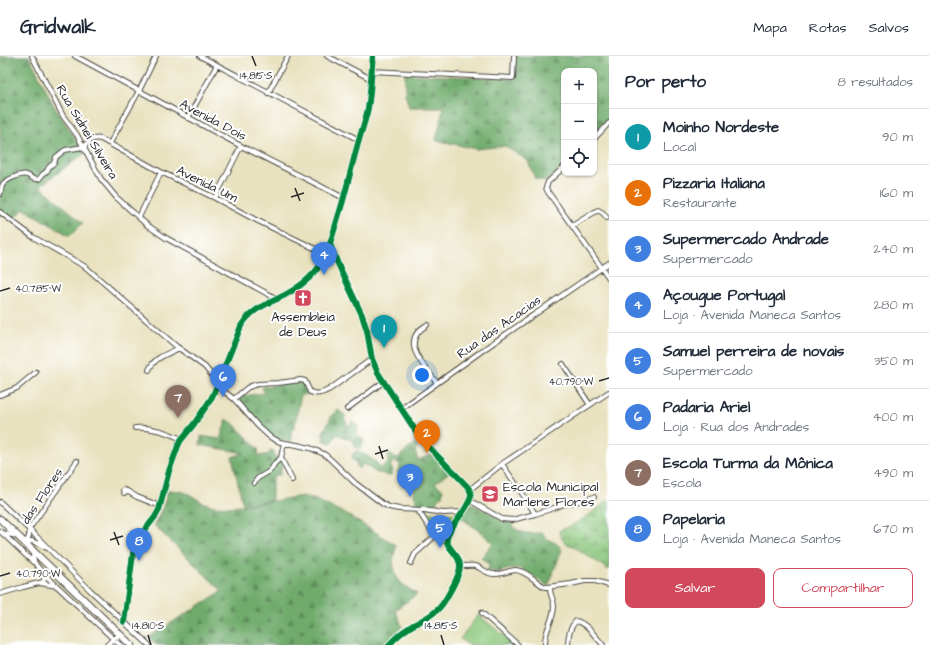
<!DOCTYPE html>
<html lang="pt">
<head>
<meta charset="utf-8">
<style>
	:root { --surface:#fff; --page:#f6f6f7; --text:#1f2937; --muted:#747a83; --line:#e0e1e3; --accent:#d1495b }
	body { margin:0; font-family:"Architects Daughter",sans-serif; background:var(--page); color:var(--text) }
	.controls { position:absolute; right:12px; top:12px; display:grid; overflow:hidden; border-radius:8px; box-shadow:0 1px 3px #0004 }
	.controls button { width:36px; height:36px; display:grid; place-items:center; padding:0; border:0; border-bottom:1px solid var(--line); background:var(--surface); color:var(--text); font:20px sans-serif }
	.you { position:absolute; left:422px; top:319px; width:14px; height:14px; margin:-10px; border:3px solid #fff; border-radius:50%; background:#1a73e8; box-shadow:0 0 0 6px #1a73e833 }
	.badge { display:grid; place-items:center; width:26px; height:26px; border-radius:50%; background:var(--accent); color:#fff; font-size:13px; font-weight:700 }
	.pin { position:absolute; translate:-50% -33px; filter:drop-shadow(0 1px 2px #0008) }
	.pin::after { content:''; position:absolute; top:21px; width:14px; height:12px; background:inherit; clip-path:polygon(0 0,100% 0,50% 100%) }
	.list { margin:0; padding:0; list-style:none }
	h2 { display:flex; justify-content:space-between; align-items:center; height:52px; margin:0; padding:0 16px; font-size:17px }
	h2 small { font-size:13px; font-weight:400; color:var(--muted) }
	.list li { display:grid; grid-template-columns:26px 1fr auto; gap:12px; align-items:center; box-sizing:border-box; height:56px; padding:0 16px; border-top:1px solid var(--line) }
	.list b { display:block; font-size:15px; white-space:nowrap }
	.list p { margin:0; font-size:13px; white-space:nowrap; color:var(--muted) }
	.list em { font-size:13px; font-style:normal; color:var(--muted) }
	.actions { display:flex; gap:8px; padding:12px 16px }
	.actions a { flex:1; padding:9px 0; border:1px solid var(--accent); border-radius:8px; text-align:center; font-size:14px; color:var(--accent) }
	.actions .main { background:var(--accent); color:#fff }
	.icon { flex:none; width:22px; height:22px; fill:none; stroke:currentColor; stroke-width:2; stroke-linecap:round; stroke-linejoin:round }
	.map { position:relative; flex:none; width:609px; height:589px; overflow:hidden }
	header { display:flex; align-items:center; gap:24px; box-sizing:border-box; height:56px; padding:0 20px; background:var(--surface); border-bottom:1px solid var(--line) }
	header strong { font-size:19px }
	nav { display:flex; gap:22px; margin-inline-start:auto; font-size:14px }
	main { display:flex }
	aside { flex:1; background:var(--surface) }
	.map>svg:first-child { display:block }
</style>
</head>
<body>
<header>
<strong>Gridwalk</strong>
<nav><a>Mapa</a><a>Rotas</a><a>Salvos</a></nav>
</header>
<main>
<div class="map">
<svg width="609" height="589" viewBox="0 0 609 589">
	<defs>
		<pattern id="grass-dots" width="8" height="8" patternUnits="userSpaceOnUse"><rect width="8" height="8" fill="#8bc67c"/><path d="M2 2h.1M6 6h.1" fill="none" stroke="#72a166" stroke-width="1.8" stroke-linecap="round"/></pattern>
		<pattern id="forest-firs" width="22" height="20" patternUnits="userSpaceOnUse"><rect width="22" height="20" fill="#70ab6c"/><path d="M5 1l3.5 6h-7zM16 11l3.5 6h-7z" fill="#5c8b59"/></pattern>
		<pattern id="wetland-marsh" width="20" height="14" patternUnits="userSpaceOnUse"><rect width="20" height="14" fill="#8bc67c"/><path d="M1 5h8M5 5V1M11 12h8M15 12V8" fill="none" stroke="#72a166"/></pattern>
	</defs>
	<rect width="100%" height="100%" fill="#fff"/>
	<filter id="ink" filterUnits="userSpaceOnUse"><feTurbulence type="fractalNoise" baseFrequency=".025" numOctaves="2"/><feDisplacementMap in="SourceGraphic" scale="8" xChannelSelector="R" yChannelSelector="G"/><feConvolveMatrix kernelMatrix="1 2 1 2 8 2 1 2 1" color-interpolation-filters="sRGB"/></filter>
	<filter id="wash" filterUnits="userSpaceOnUse"><feTurbulence type="fractalNoise" baseFrequency=".012" numOctaves="4" result="noise"/><feDisplacementMap in="SourceGraphic" scale="16" xChannelSelector="R" yChannelSelector="G"/><feGaussianBlur stdDeviation="0.9" result="paint"/><feColorMatrix in="noise" values="0 0 0 0 0 0 0 0 0 0 0 0 0 0 0 0 0 1.4 0 .05"/><feComposite in="paint" operator="in"/></filter>
	<g filter="url(#wash)">
		<rect width="100%" height="100%" fill="#e9e2c0"/>
		<path fill="url(#grass-dots)" stroke="#5b7854" d="M425 456 458 458 445 478 441 480 438 479 424 457Z"/>
		<path fill="url(#forest-firs)" stroke="#4e6b4c" d="M0 0H29L55 52 85 97 40 130 83 167 70 180 24 153 13 163 0 158Z
			M515 0H609V65L594 80V15H564V110L547 125 535 123 528 105 505 90 476 93 436 84 441 64 443 51H409L405 38V18L514 23Z
			M304 326 309 338 301 339 294 372 291 375V386C287 385 282 385 278 383 263 378 249 358 239 346V343L243 340 264 337 262 331Z
			M338 354 346 360 344 363 347 366 346 368 350 370 352 365 358 370 356 380 362 382 364 385 360 393 355 391 354 385 337 378 331 387 323 384 324 380 322 379 332 359 336 357Z
			M227 363 234 368 258 393 259 400 270 398V394L274 395V400L280 402 283 409 281 413 280 419H274L272 427V444L243 449 232 401 244 397 200 389 201 380 220 383Z
			M414 388H416L417 391 415 395 418 404 431 399 438 404 448 415V417L435 427 443 434 442 440 437 443V446L427 453 418 452 408 416 397 417V415L400 411V408L394 405 390 411 393 413 391 419 388 420 381 417H377L363 408 360 412H358L356 409 357 408 352 403 353 397 355 398 356 394C364 399 371 401 378 408L377 409 381 412 384 409H386L388 407V398L391 399 397 402 400 401 401 399Z
			M168 434 181 435 189 438 202 446 214 450 234 451 303 440 314 443 344 457 396 489 393 505 396 520 402 528 417 538 395 554 403 572 386 589H156L149 581 222 535 154 469 163 451Z
			M471 448 488 456 512 466C516 480 531 477 543 477 547 485 551 484 557 488 558 488 561 493 562 494L548 530C540 526 526 513 518 512 508 512 498 519 487 514L490 509 481 502 493 487 481 476 461 462 468 452Z"/>
		<path fill="url(#wetland-marsh)" stroke="#5b7854" d="M609 443V514L573 490 565 487 560 480 559 475C575 469 596 455 609 443Z"/>
		<path fill="#8bc67c" stroke="#5b7854" d="M478 559 516 589H469L460 583Z"/>
	</g>
	<g filter="url(#ink)">
		<g fill="none" stroke-linecap="round" stroke-linejoin="round">
			<defs>
				<path id="minor" d="M32 0 63 60 77 79 101 123 116 141 147 169 166 182 277 243
					M75 0 241 90 344 142
					M200 0 359 84
					M327 0 371 23
					M371 15 513 22 514 0
					M268 37 288 0
					M188 62 217 9
					M594 83 609 67
					M110 87 139 35 156 0
					M84 93C87 85 93 81 101 83L161 116 215 142 254 163 326 198
					M564 111 548 126 546 132 548 136 609 222
					M0 138C1 135 1 131 3 128 6 124 21 117 27 119 32 121 31 124 39 123L43 118 47 115 49 111 54 107 56 101 65 94 83 91
					M215 142 241 90
					M0 156 33 181 84 210 89 214 176 290 205 311 218 327
					M139 161 161 116
					M572 170 598 154 603 157 607 162
					M330 188 338 208 362 259 367 275 372 303 378 317 421 383 467 430C469 433 471 435 471 438 471 450 453 467 448 478 442 492 460 496 460 510 460 517 456 524 453 530 448 539 444 549 436 555 428 562 418 566 410 571 402 576 395 582 389 589
					M427 269C398 285 424 310 437 327
					M563 308 590 349
					M149 314C154 301 168 298 179 292
					M217 330 234 343 258 370 270 381 280 386 297 389 310 392 324 398 330 403 355 427 383 448 389 451 399 453 424 454 443 457 462 456
					M0 339 17 332 36 316
					M234 343 247 332 251 330 258 328 278 327 301 324 305 325 310 336C318 339 323 337 330 333L372 303
					M347 353 383 326
					M401 353 483 294 609 207
					M135 372C150 370 169 377 182 383
					M281 402 292 424
					M254 427 258 422 270 415 275 407 281 402 284 387
					M470 434 473 431 502 408 609 336
					M128 436 124 437 123 434 127 435 137 441 160 450
					M469 444 502 463 512 464 535 458 528 446 502 408
					M0 446 33 477 90 534 149 589
					M418 454C425 465 433 480 444 485H446
					M535 458 554 452 564 448 584 444 594 441
					M0 475 33 506
					M2 477 17 480
					M25 487 29 481V473L77 405
					M25 487 32 485 47 492
					M33 494C32 506 36 509 43 517L120 589
					M411 507 415 498 436 479
					M460 509C465 511 471 509 476 510 482 513 486 517 493 518 500 519 507 515 515 514 525 514 536 526 545 531H547L571 528 585 525H595L609 529
					M40 527 57 530
					M0 538 23 531 43 526C45 523 44 521 44 518
					M482 557 518 589
					M545 588C544 575 554 564 554 550 554 543 549 538 550 531
					M107 589 113 583 120 579
					M568 589C568 581 570 571 576 565 586 567 596 581 603 589"/>
				<path id="tertiary" d="M124 566 133 498 135 489 137 484 155 461 159 454 169 415 178 390 181 384 194 368 211 343 217 330 241 270C252 252 268 248 285 239 296 233 306 226 314 217 329 200 333 176 340 155 347 132 352 108 359 84 362 73 366 63 368 52 371 35 371 17 373 0"/>
				<path id="trunk" d="M0 463 131 589"/>
			</defs>
			<use href="#minor" stroke="#484641" stroke-width="6"/>
			<use href="#tertiary" stroke="#484641" stroke-width="7"/>
			<use href="#trunk" stroke="#484641" stroke-width="8"/>
			<use href="#minor" stroke="#fff" stroke-width="4"/>
			<use href="#tertiary" stroke="#fff" stroke-width="5"/>
			<use href="#trunk" stroke="#fff" stroke-width="6"/>
			<defs>
				<path id="cycleway" d="M330 188 338 208 362 259 367 275 372 303 378 317 421 383 467 430C469 433 471 435 471 438 471 450 453 467 448 478 442 492 460 496 460 510 460 517 456 524 453 530 448 539 444 549 436 555 428 562 418 566 410 571 402 576 395 582 389 589
					M124 566 133 498 135 489 137 484 155 461 159 454 169 415 178 390 181 384 194 368 211 343 217 330 241 270C252 252 268 248 285 239 296 233 306 226 314 217 329 200 333 176 340 155 347 132 352 108 359 84 362 73 366 63 368 52 371 35 371 17 373 0"/>
			</defs>
			<use href="#cycleway" stroke="#fff" stroke-width="8"/>
			<use href="#cycleway" stroke="#00873e" stroke-width="6"/>
		</g>
	</g>
	<path fill="none" stroke="#2b2b2b" stroke-width="1.5" d="M252 0 256 10M295 132 300 145M291 141 304 137M0 235 10 232M599 325 609 322M379 390 383 403M375 398 388 394M114 476 119 489M110 484 123 480M0 520 10 517M148 579 151 589M441 579 444 589"/>
	<defs>
		<symbol id="church-square" viewBox="-11 -11 22 22"><rect x="-9" y="-9" width="18" height="18" rx="4" fill="#d1495b" stroke="#fff"/><path d="M-1.2-6h2.4v3.5h3.3v2.4h-3.3V6h-2.4V-.1h-3.3v-2.4h3.3Z" fill="#fff"/></symbol>
		<symbol id="school-square" viewBox="-11 -11 22 22"><rect x="-9" y="-9" width="18" height="18" rx="4" fill="#d1495b" stroke="#fff"/><path d="M0-5L7-2L0 1L-7-2ZM-4 1L0 2.5L4 1V4Q0 6-4 4Z" fill="#fff"/></symbol>
	</defs>
	<g fill-rule="evenodd">
		<use href="#church-square" x="293" y="232" width="20" height="20"/>
		<use href="#school-square" x="480" y="428" width="20" height="20"/>
	</g>
	<g text-anchor="middle" dominant-baseline="central" stroke-width="4" stroke-linejoin="round" paint-order="stroke">
		<g font-size="13" fill="#2b2b2b" stroke="#fff">
			<text transform="translate(213 64) rotate(28)">Avenida Dois</text>
			<text transform="translate(87 76) rotate(59)">Rua Sidnei Silveira</text>
			<text transform="translate(207 128) rotate(26)">Avenida Um</text>
			<text transform="translate(499 271) rotate(-35)">Rua das Acacias</text>
			<text transform="translate(42 440) rotate(-56)">das Flores</text>
		</g>
		<g font-size="13" fill="#2b2b2b" stroke="#fff">
			<text x="303" y="261">Assembleia<tspan x="303" dy="15">de Deus</tspan></text>
			<text x="503" y="431" text-anchor="start">Escola Municipal<tspan x="503" dy="15">Marlene Flores</tspan></text>
		</g>
	</g>
	<g font-size="10" text-anchor="middle" fill="#2b2b2b" stroke="#fff" stroke-width="4" stroke-linejoin="round" paint-order="stroke">
		<text x="256" y="23">14.815°S</text>
		<text x="38" y="236">40.785°W</text>
		<text x="571" y="329">40.790°W</text>
		<text x="38" y="521">40.790°W</text>
		<text x="148" y="573">14.810°S</text>
		<text x="441" y="573">14.815°S</text>
	</g>
</svg>
<div class="controls">
<button>+</button>
<button>−</button>
<button><svg class="icon" aria-label="locate" viewBox="0 0 24 24"><circle cx="12" cy="12" r="6"/><path d="M12 2v4M12 18v4M2 12h4M18 12h4"/></svg></button>
</div>
<div class="you"></div>
<div class="pin badge" style="left:384px;top:292px;background:#0f9aa8">1</div>
<div class="pin badge" style="left:427px;top:397px;background:#e8710a">2</div>
<div class="pin badge" style="left:410px;top:441px;background:#3f7fe0">3</div>
<div class="pin badge" style="left:324px;top:219px;background:#3f7fe0">4</div>
<div class="pin badge" style="left:440px;top:492px;background:#3f7fe0">5</div>
<div class="pin badge" style="left:223px;top:341px;background:#3f7fe0">6</div>
<div class="pin badge" style="left:178px;top:362px;background:#8d6e63">7</div>
<div class="pin badge" style="left:139px;top:505px;background:#3f7fe0">8</div>
</div>
<aside>
<h2>Por perto<small>8 resultados</small></h2>
<ul class="list">
<li><span class="badge" style="background:#0f9aa8">1</span><div><b>Moinho Nordeste</b><p>Local</p></div><em>90 m</em></li>
<li><span class="badge" style="background:#e8710a">2</span><div><b>Pizzaria Italiana</b><p>Restaurante</p></div><em>160 m</em></li>
<li><span class="badge" style="background:#3f7fe0">3</span><div><b>Supermercado Andrade</b><p>Supermercado</p></div><em>240 m</em></li>
<li><span class="badge" style="background:#3f7fe0">4</span><div><b>Açougue Portugal</b><p>Loja · Avenida Maneca Santos</p></div><em>280 m</em></li>
<li><span class="badge" style="background:#3f7fe0">5</span><div><b>Samuel perreira de novais</b><p>Supermercado</p></div><em>350 m</em></li>
<li><span class="badge" style="background:#3f7fe0">6</span><div><b>Padaria Ariel</b><p>Loja · Rua dos Andrades</p></div><em>400 m</em></li>
<li><span class="badge" style="background:#8d6e63">7</span><div><b>Escola Turma da Mônica</b><p>Escola</p></div><em>490 m</em></li>
<li><span class="badge" style="background:#3f7fe0">8</span><div><b>Papelaria</b><p>Loja · Avenida Maneca Santos</p></div><em>670 m</em></li>
</ul>
<div class="actions"><a class="main">Salvar</a><a>Compartilhar</a></div>
</aside>
</main>
</body>
</html>
